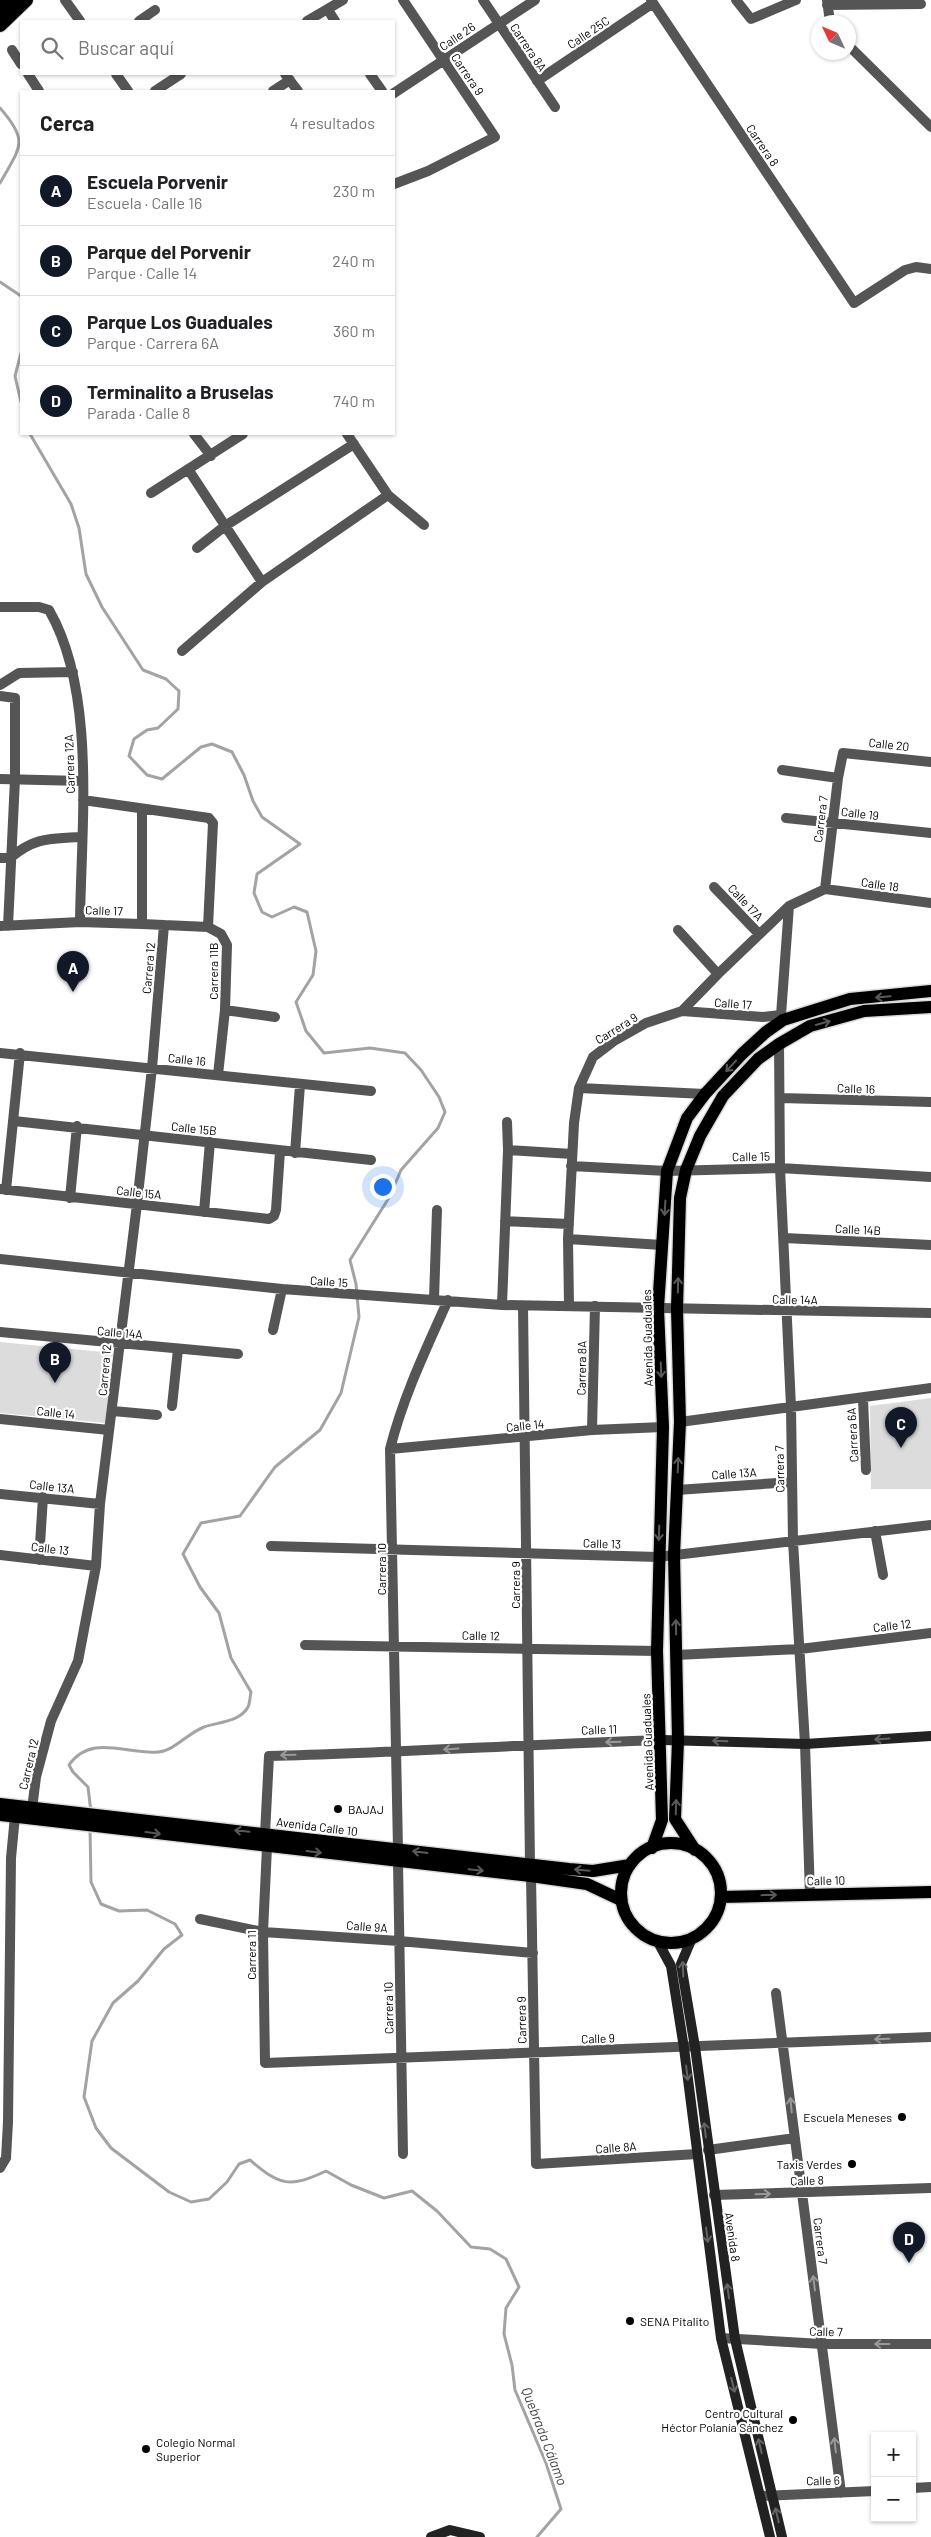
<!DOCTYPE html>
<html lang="es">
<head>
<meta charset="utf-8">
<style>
	:root { --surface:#fff; --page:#f2f2f2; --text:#202124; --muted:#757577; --line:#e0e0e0; --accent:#111827 }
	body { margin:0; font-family:Barlow,sans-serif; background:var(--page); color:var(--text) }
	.controls { position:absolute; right:15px; bottom:15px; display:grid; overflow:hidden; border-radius:0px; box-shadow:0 1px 4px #0004 }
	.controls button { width:45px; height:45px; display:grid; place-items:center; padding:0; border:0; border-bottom:1px solid var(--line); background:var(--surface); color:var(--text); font:25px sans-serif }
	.compass { position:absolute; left:811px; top:15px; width:45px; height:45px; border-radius:50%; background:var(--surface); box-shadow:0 1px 4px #0004; rotate:314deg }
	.you { position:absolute; left:382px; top:1186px; width:18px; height:18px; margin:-12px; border:4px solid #fff; border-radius:50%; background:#1a73e8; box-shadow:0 0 0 8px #1a73e833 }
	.badge { display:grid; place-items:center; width:32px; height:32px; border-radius:50%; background:var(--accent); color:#fff; font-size:16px; font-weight:700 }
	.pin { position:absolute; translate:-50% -41px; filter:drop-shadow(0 1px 2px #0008) }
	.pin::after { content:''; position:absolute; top:26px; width:18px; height:15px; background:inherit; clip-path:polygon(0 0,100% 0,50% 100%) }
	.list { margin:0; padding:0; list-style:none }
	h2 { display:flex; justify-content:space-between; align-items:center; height:65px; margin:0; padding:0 20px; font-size:21px }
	h2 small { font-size:16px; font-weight:400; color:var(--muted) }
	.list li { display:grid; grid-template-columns:32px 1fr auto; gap:15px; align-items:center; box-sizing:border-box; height:70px; padding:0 20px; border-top:1px solid var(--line) }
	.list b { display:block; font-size:19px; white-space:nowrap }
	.list p { margin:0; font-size:16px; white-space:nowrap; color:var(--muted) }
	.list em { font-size:16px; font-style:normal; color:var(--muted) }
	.icon { flex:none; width:28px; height:28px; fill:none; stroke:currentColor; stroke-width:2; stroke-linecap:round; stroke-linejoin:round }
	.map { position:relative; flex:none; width:931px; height:2537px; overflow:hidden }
	.search { position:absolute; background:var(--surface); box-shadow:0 1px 4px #0004; left:20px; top:20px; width:375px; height:55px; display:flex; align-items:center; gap:12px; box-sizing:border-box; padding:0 18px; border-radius:0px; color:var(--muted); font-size:19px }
	.panel { position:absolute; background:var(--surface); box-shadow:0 1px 4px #0004; left:20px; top:90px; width:375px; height:345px; border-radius:0px }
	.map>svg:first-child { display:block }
</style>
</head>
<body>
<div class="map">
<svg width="931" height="2537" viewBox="0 0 931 2537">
	<rect width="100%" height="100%" fill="#fff"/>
	<path fill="#dcdcdc" d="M0 1342 113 1353 105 1423 0 1413Z
		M931 1398V1489H871L870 1406Z"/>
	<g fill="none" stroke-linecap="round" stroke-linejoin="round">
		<path stroke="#a3a3a3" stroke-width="3" d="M0 108C30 142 20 147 0 183
			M0 282 21 296
			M21 353 15 376 21 402
			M30 434 71 504 79 528 86 574 102 607 143 670 166 679 179 691 178 709 158 728 147 730 134 739 129 756 147 775 162 779 201 747 212 744 232 752 244 775 253 801 262 817 300 844 257 874 254 893 262 912 272 917 294 907 307 912 316 951 313 975 296 1002 306 1031 324 1053 370 1048 405 1053 421 1070 439 1097 445 1112 438 1128 401 1170 390 1196 350 1260 356 1284 359 1317 341 1393 320 1430 275 1467 240 1516 201 1523 183 1554 200 1587 219 1613 231 1658 251 1692C250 1696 250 1703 248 1707 240 1722 218 1722 204 1727 188 1733 174 1751 158 1752 127 1755 91 1733 69 1765L73 1772 88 1787 91 1812
			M90 1828 91 1882 101 1904 119 1911 147 1910 175 1924 182 1935 164 1949 138 1981 113 2003 92 2041 84 2097 96 2128 111 2148 169 2192 191 2202 209 2199 227 2182 239 2164 250 2160C280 2186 290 2188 326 2171L351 2185 384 2198 412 2191 437 2211 471 2247 490 2249 506 2259 519 2287 506 2308 504 2334 512 2365 515 2390 546 2463 561 2509 537 2537"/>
		<defs>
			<path id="primary" d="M0 1804 569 1869 593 1871 630 1865
				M0 1815 531 1876 587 1884 621 1900
				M621 1893a50 50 0 1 1 100 0a50 50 0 1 1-100 0Z
				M652 1848 662 1820 657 1651 663 1427 658 1308 667 1171 687 1118 705 1094 742 1054 766 1032 783 1020 850 999 931 991
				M695 1850 675 1819 678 1740 674 1555 680 1422 677 1309 680 1198 686 1170 700 1136 723 1096 758 1059 779 1044 810 1026 864 1011 931 1007
				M721 1897 931 1892"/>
			<path id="trunk" d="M0 9 10 0
				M0 25 26 0"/>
		</defs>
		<use href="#primary" stroke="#dbdbdb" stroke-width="15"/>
		<use href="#trunk" stroke="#dbdbdb" stroke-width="16"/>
		<path stroke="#555" stroke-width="10" d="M65 0 80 21
			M483 0 555 107
			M651 0 854 303 905 270 916 267 931 269
			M736 0 751 19 796 0
			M827 0 830 22
			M827 5 921 4
			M328 10 335 21
			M139 21 155 10
			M307 21 343 0
			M848 45 931 127
			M12 50 21 64
			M28 74 39 91
			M116 74 128 91
			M285 74 298 91
			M370 74 382 91
			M537 81 653 3
			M155 91 181 74
			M273 91 290 80
			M394 93 535 0
			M394 184 428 171 495 137 403 0
			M194 434 211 456
			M347 434 388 495 424 525
			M188 469 262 582
			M151 493 243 434
			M197 548 225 526 354 444
			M0 607H39L49 610C97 693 81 828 80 922
			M182 651 262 582 388 495
			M0 685 19 673 73 672
			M0 696 15 698V779L8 926
			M782 770 838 778
			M0 779 82 781
			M83 800 209 818 213 823 208 927
			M786 818 931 833
			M0 858H10C35 837 49 839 81 837
			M714 887 759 934
			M825 889 838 778 843 753 931 762
			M825 889 931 903
			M142 924V809
			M0 926 80 922 142 924 208 927 221 934 227 945 225 1010 218 1075
			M678 930 718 974
			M225 1010 275 1017
			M682 1011 763 1017 781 1015
			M783 1020 781 1015 789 906
			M779 1044 780 1168 791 1407 793 1541 805 1744 810 1895
			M0 1053 371 1091
			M579 1088 705 1094
			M780 1098 931 1102
			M14 1121 371 1160
			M508 1150 572 1154
			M295 1153 300 1085
			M571 1166 667 1171 780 1168 931 1177
			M0 1189 269 1219 274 1216 276 1210 280 1151
			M6 1190 20 1053
			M70 1198 77 1126
			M204 1212 210 1142
			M505 1221 569 1224
			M784 1238 931 1245
			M568 1239 662 1245
			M0 1259 282 1289 502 1305 931 1313
			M434 1299 437 1210
			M502 1305 508 1150 507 1122
			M569 1305 568 1239 574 1123 579 1088 593 1057 614 1041 646 1023 682 1011 718 974 789 906 825 889
			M523 1306 530 1865
			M273 1330 282 1289
			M0 1332 238 1354
			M863 1399 866 1470
			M172 1406 178 1349
			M113 1411 157 1415
			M0 1419 109 1430
			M680 1422 931 1388
			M592 1430 595 1306
			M390 1449 592 1430 663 1427
			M677 1490 792 1482
			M0 1494 100 1504
			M875 1531 883 1575
			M271 1546 658 1557 931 1525
			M0 1555 96 1566
			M39 1560 43 1497
			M305 1645 657 1651
			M676 1655 800 1649 931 1633
			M32 1809 36 1777 51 1721 78 1661 96 1566 100 1504 137 1204 152 1068 164 925
			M265 1834 269 1756C400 1753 530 1744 662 1740
			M267 1847 263 1932 265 2063 931 2037
			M398 1849 390 1449C403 1397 426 1349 448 1300
			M398 1862 403 2154
			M531 1876 536 2164 697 2154
			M200 1919 263 1932 399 1941 533 1953
			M776 1993 841 2493
			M708 2150 795 2138
			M0 2168 6 2158 8 2122 11 1858 15 1816
			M714 2195 931 2188
			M912 2488 931 2487
			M760 2496 875 2491"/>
		<path stroke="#555" stroke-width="10" d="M721 2338 822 2344H931"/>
		<path stroke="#222" stroke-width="10" d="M662 1740 805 1744 931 1736
			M692 1938 681 1964 695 2047 735 2339 782 2537
			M658 1942 671 1966 684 2048 721 2338 770 2537
			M431 2537 450 2530 480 2537"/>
		<use href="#primary" stroke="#000" stroke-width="12"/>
		<use href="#trunk" stroke="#000" stroke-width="14"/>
	</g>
	<defs><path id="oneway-shaft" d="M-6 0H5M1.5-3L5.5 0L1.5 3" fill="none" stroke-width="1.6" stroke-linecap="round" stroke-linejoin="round" transform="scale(1.25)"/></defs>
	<g stroke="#595959">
		<use href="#oneway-shaft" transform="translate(883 997) rotate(175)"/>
		<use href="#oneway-shaft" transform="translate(823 1023) rotate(-16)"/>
		<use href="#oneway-shaft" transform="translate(731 1066) rotate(133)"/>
		<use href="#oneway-shaft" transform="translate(665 1208) rotate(93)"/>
		<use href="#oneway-shaft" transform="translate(678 1285) rotate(-89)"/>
		<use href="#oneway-shaft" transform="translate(661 1370) rotate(88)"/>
		<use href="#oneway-shaft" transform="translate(678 1465) rotate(-88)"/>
		<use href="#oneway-shaft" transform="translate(659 1533) rotate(92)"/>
		<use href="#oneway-shaft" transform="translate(676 1627) rotate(-91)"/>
		<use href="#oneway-shaft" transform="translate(676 1807) rotate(-88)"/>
		<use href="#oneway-shaft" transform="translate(242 1831) rotate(-174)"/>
		<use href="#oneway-shaft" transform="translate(153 1833) rotate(7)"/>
		<use href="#oneway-shaft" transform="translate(314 1852) rotate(7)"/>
		<use href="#oneway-shaft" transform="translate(420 1852) rotate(-173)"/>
		<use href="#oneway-shaft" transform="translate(476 1870) rotate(6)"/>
		<use href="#oneway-shaft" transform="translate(582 1870) rotate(-175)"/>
		<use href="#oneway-shaft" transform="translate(769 1895) rotate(-1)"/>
	</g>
	<g stroke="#646464">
		<use href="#oneway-shaft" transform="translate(882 1739) rotate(176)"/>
		<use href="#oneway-shaft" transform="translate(720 1741) rotate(-178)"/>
		<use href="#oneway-shaft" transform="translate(683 1969) rotate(-92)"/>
		<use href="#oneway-shaft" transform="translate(687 2073) rotate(83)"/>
		<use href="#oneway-shaft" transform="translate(705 2130) rotate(-97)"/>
		<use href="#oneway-shaft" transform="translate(707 2235) rotate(83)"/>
		<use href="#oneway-shaft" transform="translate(728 2291) rotate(-98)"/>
		<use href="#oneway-shaft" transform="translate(733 2385) rotate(76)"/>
		<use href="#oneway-shaft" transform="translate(760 2446) rotate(-103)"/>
		<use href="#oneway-shaft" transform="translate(777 2515) rotate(-103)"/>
	</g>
	<g stroke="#999">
		<use href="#oneway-shaft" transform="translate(613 1742) rotate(178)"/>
		<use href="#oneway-shaft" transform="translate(451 1749) rotate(176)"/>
		<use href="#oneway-shaft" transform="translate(288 1755) rotate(179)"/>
		<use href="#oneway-shaft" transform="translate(882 2039) rotate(178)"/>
		<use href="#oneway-shaft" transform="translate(791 2105) rotate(-96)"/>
		<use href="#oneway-shaft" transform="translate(763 2194) rotate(-2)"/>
		<use href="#oneway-shaft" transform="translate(814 2283) rotate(-97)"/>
		<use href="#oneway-shaft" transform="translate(882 2344) rotate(180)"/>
		<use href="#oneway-shaft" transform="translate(835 2445) rotate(-97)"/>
	</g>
	<g fill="#000" stroke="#fff" stroke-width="2">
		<circle cx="338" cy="1809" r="5"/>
		<circle cx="902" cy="2117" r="5"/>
		<circle cx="852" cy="2164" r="5"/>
		<circle cx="630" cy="2321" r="5"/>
		<circle cx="793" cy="2420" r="5"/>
		<circle cx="146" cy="2449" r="5"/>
	</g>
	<g text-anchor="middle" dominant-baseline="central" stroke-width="4.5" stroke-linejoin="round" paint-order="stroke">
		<g font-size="12" fill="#000" stroke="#fff">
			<text transform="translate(588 32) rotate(-34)">Calle 25C</text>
			<text transform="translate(457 36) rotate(-34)">Calle 26</text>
			<text transform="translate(529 47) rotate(56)">Carrera 8A</text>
			<text transform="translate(468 74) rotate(56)">Carrera 9</text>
			<text transform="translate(763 145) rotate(56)">Carrera 8</text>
			<text transform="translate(889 744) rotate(6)">Calle 20</text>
			<text transform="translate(69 764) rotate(-92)">Carrera 12A</text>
			<text transform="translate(860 813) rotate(7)">Calle 19</text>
			<text transform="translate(820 819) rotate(-83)">Carrera 7</text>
			<text transform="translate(880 884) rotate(8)">Calle 18</text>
			<text transform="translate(746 902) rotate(47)">Calle 17A</text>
			<text transform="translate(104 910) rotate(2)">Calle 17</text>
			<text transform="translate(148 968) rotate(-85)">Carrera 12</text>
			<text transform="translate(213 971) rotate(-90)">Carrera 11B</text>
			<text transform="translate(733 1003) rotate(4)">Calle 17</text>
			<text transform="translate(616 1028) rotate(-32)">Carrera 9</text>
			<text transform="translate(187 1059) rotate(6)">Calle 16</text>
			<text transform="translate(856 1088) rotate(2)">Calle 16</text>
			<text transform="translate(194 1128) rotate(6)">Calle 15B</text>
			<text transform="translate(751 1156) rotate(-1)">Calle 15</text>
			<text transform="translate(139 1192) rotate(6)">Calle 15A</text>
			<text transform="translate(858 1229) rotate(3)">Calle 14B</text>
			<text transform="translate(329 1281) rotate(4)">Calle 15</text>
			<text transform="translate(795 1299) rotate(1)">Calle 14A</text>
			<text transform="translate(120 1332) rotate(5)">Calle 14A</text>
			<text transform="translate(647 1338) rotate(-91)">Avenida Guaduales</text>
			<text transform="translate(581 1368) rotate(-89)">Carrera 8A</text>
			<text transform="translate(104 1370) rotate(-85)">Carrera 12</text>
			<text transform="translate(56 1412) rotate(6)">Calle 14</text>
			<text transform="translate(525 1425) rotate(-6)">Calle 14</text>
			<text transform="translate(852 1435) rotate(-93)">Carrera 6A</text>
			<text transform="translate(779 1469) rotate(-91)">Carrera 7</text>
			<text transform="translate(734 1473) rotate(-4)">Calle 13A</text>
			<text transform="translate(52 1486) rotate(6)">Calle 13A</text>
			<text transform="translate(602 1543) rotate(2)">Calle 13</text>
			<text transform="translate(50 1548) rotate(7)">Calle 13</text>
			<text transform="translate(381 1569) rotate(-90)">Carrera 10</text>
			<text transform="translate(515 1585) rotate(-90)">Carrera 9</text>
			<text transform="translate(892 1625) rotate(-7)">Calle 12</text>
			<text transform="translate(481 1635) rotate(1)">Calle 12</text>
			<text transform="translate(599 1729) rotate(-2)">Calle 11</text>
			<text transform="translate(647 1742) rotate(-92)">Avenida Guaduales</text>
			<text transform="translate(28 1764) rotate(-77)">Carrera 12</text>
			<text transform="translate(317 1826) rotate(7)">Avenida Calle 10</text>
			<text transform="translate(826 1880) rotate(-1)">Calle 10</text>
			<text transform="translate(367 1926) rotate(4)">Calle 9A</text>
			<text transform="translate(251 1955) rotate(-90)">Carrera 11</text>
			<text transform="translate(388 2008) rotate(-91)">Carrera 10</text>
			<text transform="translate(521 2020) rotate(-91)">Carrera 9</text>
			<text transform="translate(598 2038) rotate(-2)">Calle 9</text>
			<text transform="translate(616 2147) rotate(-4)">Calle 8A</text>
			<text transform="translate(807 2180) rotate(-2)">Calle 8</text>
			<text transform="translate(733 2237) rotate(82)">Avenida 8</text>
			<text transform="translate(821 2241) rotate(83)">Carrera 7</text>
			<text transform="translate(826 2331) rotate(1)">Calle 7</text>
			<text transform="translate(823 2480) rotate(-1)">Calle 6</text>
		</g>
		<g font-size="12" fill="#000" stroke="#fff" text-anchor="start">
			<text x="348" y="1809">BAJAJ</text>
			<text x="892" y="2117" text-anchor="end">Escuela Meneses</text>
			<text x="842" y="2164" text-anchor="end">Taxis Verdes</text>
			<text x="640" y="2321">SENA Pitalito</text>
			<text x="783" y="2413" text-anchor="end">Centro Cultural<tspan x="783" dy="14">Héctor Polanía Sánchez</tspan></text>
			<text x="156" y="2442">Colegio Normal<tspan x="156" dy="14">Superior</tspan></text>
		</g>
		<g font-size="14" font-style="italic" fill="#444" stroke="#fff">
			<text transform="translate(545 2436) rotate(69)">Quebrada Cálamo</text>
		</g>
	</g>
</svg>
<div class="controls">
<button>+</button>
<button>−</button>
</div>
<svg class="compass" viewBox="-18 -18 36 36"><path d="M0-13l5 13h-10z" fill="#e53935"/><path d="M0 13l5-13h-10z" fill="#757577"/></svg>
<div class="you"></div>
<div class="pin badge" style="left:73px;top:992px">A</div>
<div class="pin badge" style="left:55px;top:1383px">B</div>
<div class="pin badge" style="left:901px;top:1448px">C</div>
<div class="pin badge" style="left:909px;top:2263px">D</div>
<div class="search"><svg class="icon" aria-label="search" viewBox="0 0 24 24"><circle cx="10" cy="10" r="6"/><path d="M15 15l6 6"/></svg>Buscar aquí</div>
<section class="panel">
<h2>Cerca<small>4 resultados</small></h2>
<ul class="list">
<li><span class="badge">A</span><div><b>Escuela Porvenir</b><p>Escuela · Calle 16</p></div><em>230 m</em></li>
<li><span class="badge">B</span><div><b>Parque del Porvenir</b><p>Parque · Calle 14</p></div><em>240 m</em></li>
<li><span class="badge">C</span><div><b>Parque Los Guaduales</b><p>Parque · Carrera 6A</p></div><em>360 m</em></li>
<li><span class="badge">D</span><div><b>Terminalito a Bruselas</b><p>Parada · Calle 8</p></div><em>740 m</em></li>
</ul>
</section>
</div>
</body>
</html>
